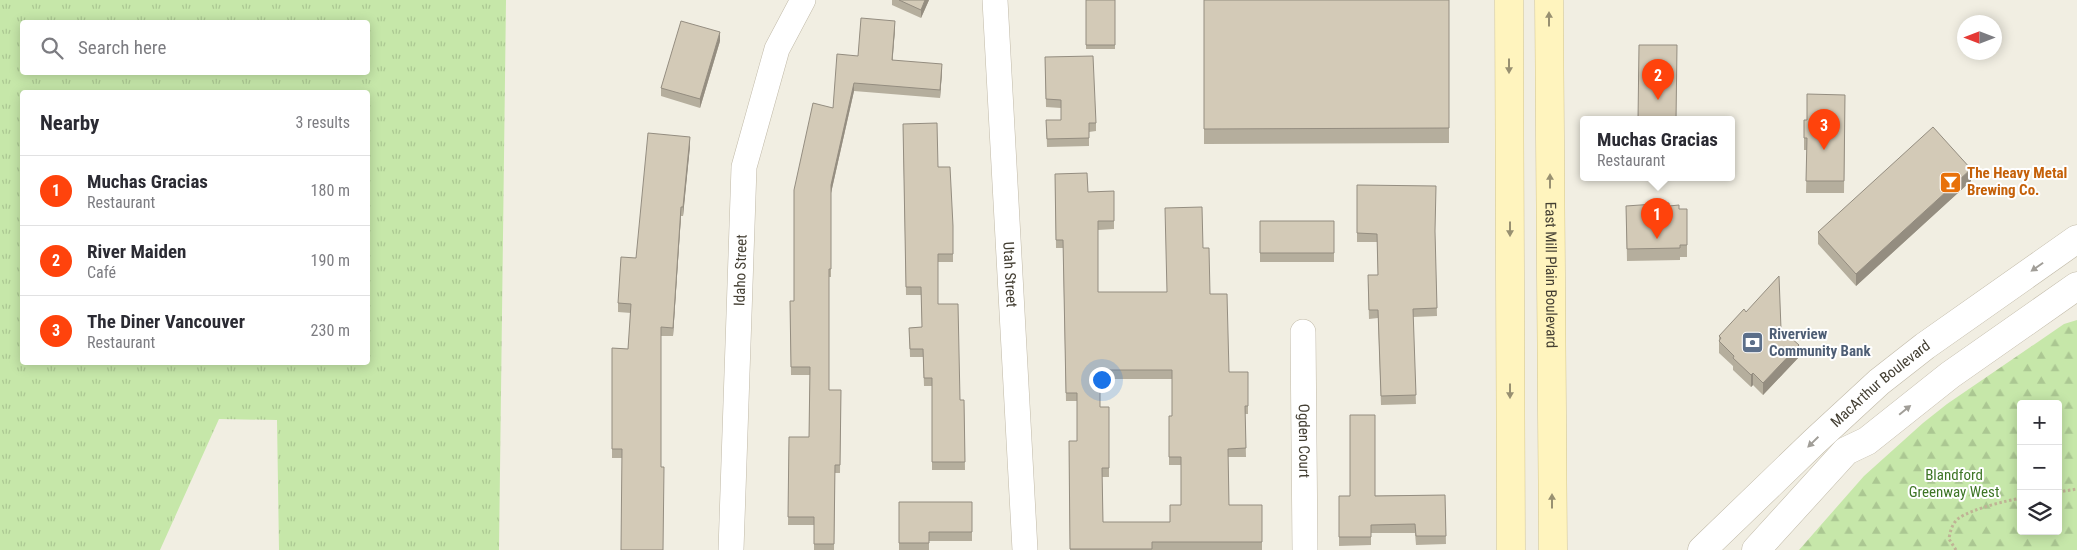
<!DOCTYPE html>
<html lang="en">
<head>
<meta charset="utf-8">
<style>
	:root { --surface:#fff; --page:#f7f7f7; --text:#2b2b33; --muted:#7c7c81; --line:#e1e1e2; --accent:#ff430c }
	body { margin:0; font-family:"Roboto Condensed",sans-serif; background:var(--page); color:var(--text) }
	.controls { position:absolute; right:15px; bottom:15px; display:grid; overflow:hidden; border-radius:5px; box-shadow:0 2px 12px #0003 }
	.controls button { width:45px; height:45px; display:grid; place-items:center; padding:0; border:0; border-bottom:1px solid var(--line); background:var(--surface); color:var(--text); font:25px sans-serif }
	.compass { position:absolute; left:1957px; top:15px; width:45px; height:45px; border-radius:50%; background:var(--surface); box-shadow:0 2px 12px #0003; rotate:270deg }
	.you { position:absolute; left:1101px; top:379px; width:18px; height:18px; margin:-12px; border:4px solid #fff; border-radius:50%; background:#1a73e8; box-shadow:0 0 0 8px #1a73e833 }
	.badge { display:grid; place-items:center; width:32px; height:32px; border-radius:50%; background:var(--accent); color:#fff; font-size:16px; font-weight:700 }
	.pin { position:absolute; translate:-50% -41px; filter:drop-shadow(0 1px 2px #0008) }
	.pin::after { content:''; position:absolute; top:26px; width:18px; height:15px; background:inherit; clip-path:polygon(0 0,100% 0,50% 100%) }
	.popup { position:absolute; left:1580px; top:116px; width:155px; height:65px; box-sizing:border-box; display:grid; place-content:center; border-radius:5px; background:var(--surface); filter:drop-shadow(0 1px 4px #0005); font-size:16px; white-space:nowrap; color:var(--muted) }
	.popup b { font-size:19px; color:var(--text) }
	.popup::after { content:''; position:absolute; left:50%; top:100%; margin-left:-10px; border:10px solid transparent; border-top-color:var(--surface) }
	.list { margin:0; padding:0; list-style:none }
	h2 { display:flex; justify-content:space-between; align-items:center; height:65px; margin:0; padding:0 20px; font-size:21px }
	h2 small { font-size:16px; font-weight:400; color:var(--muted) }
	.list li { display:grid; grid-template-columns:32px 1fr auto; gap:15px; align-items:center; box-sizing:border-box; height:70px; padding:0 20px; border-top:1px solid var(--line) }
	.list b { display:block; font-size:19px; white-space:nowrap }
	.list p { margin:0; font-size:16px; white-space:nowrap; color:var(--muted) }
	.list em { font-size:16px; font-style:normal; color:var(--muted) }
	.icon { flex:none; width:28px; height:28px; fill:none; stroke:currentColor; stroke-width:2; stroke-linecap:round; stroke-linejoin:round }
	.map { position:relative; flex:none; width:2077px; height:550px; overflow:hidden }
	.search { position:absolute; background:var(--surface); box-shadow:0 2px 12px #0003; left:20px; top:20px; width:350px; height:55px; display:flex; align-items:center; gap:12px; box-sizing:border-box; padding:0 18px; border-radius:5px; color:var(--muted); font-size:19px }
	.panel { position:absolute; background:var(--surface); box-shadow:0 2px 12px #0003; left:20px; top:90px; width:350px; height:275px; border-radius:5px }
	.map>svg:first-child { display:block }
</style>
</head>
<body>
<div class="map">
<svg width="2077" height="550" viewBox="0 0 2077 550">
	<defs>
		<pattern id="grass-tufts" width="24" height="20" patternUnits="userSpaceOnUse" patternTransform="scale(1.25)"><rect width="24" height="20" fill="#c6e7a9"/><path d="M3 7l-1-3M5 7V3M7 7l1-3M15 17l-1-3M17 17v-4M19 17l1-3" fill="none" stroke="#abc792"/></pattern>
		<pattern id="forest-firs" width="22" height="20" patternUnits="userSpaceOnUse" patternTransform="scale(1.25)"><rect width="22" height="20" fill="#c6e7a9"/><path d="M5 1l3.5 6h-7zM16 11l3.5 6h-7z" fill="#abc792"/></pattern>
	</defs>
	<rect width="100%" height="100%" fill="#f1eee2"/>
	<path fill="url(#grass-tufts)" fill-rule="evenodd" d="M0 0H506L499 550H279L277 420 219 419 160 550H0ZM22 22H368V72H22ZM22 92H368V362H22Z"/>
	<path fill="url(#forest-firs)" fill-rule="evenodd" d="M2077 320V550H1799L1864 476 1923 423 1947 404 2064 324ZM2021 404H2058V531H2021Z"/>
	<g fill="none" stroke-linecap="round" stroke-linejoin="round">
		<defs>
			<g id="minor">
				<path id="s1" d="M995 0 1025 550"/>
				<path id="s2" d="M1303 332 1305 550"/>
				<path id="s3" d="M731 550 744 167 777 49 803 0"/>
			</g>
			<g id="tertiary">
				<path id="s4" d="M1702 550 1814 442 1879 382 1925 346 2077 239"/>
				<path d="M1756 550 1846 451 1867 441 1950 375 2077 286"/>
			</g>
			<g id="secondary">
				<path d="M1509 0 1511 550"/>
				<path id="s5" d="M1549 0 1553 550"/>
			</g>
		</defs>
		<use href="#minor" stroke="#c0b9a7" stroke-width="26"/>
		<use href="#tertiary" stroke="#c0b9a7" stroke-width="29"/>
		<use href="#secondary" stroke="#d3c690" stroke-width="29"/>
		<path stroke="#bfb395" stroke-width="3" stroke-dasharray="2.5 2.5" stroke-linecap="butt" d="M2058 492 2077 489
			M1956 550 1949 539C1950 532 1952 523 1959 518 1972 509 2005 501 2021 498"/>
		<use href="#minor" stroke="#fff" stroke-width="25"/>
		<use href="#tertiary" stroke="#fff" stroke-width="28"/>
		<use href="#secondary" stroke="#fff4be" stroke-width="28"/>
	</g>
	<path fill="#b5ae9d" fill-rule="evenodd" d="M892 0H929L921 18 892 5Z
		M1086 0H1115V49H1086Z
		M1204 0H1449V143L1204 144Z
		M895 29 892 60 942 72 940 98 854 91 831 193V277H829V390H841L840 473H835L834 550H814V525H788L789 437H809L810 375H791L790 301H794L833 108 858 56Z
		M720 41 700 108 661 96V88Z
		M1045 57 1096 123V131L1089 132V146L1047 147 1046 120H1061V108L1046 107Z
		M1845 95 1844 193H1806L1807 150H1804V120H1807Z
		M903 124 938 167 953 226V262H938V304L960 400H964L965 470H932V386H924L923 357H910L909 328 922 327 921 295H906Z
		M690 146 683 216H681L673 336H661V467L663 550 622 458H612V348L628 349 631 313 618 312V303L636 258Z
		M1055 174 1088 192 1114 191V229L1098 230V292H1167L1203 248 1210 294 1229 372H1248V414H1245L1246 457H1228L1229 505H1262V550H1070L1069 441H1077V401H1066L1063 248H1056ZM1100 379H1172V416H1169V465H1181V505L1170 522H1103L1102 477H1109V407H1100Z
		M1971 181 1856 286 1818 244V232Z
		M1357 185 1435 235 1437 316 1413 317 1416 404 1381 405 1378 318 1369 319 1368 284 1378 275 1377 242H1357Z
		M1626 206H1669L1679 209H1687V257H1680V260L1627 261Z
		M1260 221H1334V262H1260Z
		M1746 312 1781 329 1799 357 1763 395 1753 385 1751 387 1733 370V366L1719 353V336Z
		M1445 495 1446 544 1416 545 1415 533H1371V545L1339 546V496Z
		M899 502H972V541H929V550H899Z"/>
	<path fill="#948d80" d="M925 0H929L921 18V10Z
		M895 21V29L892 68V60Z
		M720 32V41L700 108V99Z
		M942 64V72L940 98V90Z
		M854 83V91L831 193V185Z
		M690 137V146L683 216V207Z
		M1971 169V181L1856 286V274Z
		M681 207V216L673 336V328Z
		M1799 345V357L1763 395V383Z
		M1753 373V385L1751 387V375Z"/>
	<path fill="#d3cab7" stroke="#948d80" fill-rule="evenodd" d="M899 0H925L921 10Z
		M1086 0H1115V45H1086Z
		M1204 0H1449V128L1204 129Z
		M861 18 895 21 892 60 942 64 940 90 854 83 831 185V269H829V390H841L840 465H835L834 544H814V517H788L789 437H809L810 367H791L790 301H794V190L813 103 833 108 837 54 858 56Z
		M681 21 720 32 700 99 661 88Z
		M1639 45H1677L1676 120H1638Z
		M1093 56 1096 123H1089V138L1047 139 1046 120H1061V100L1046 99 1045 57Z
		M1807 94 1845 95 1844 181H1806L1807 138H1804V120H1807Z
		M937 123 938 167H950L953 226V254H938V304H958L960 400H964L965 462H932V378H924L923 349H910L909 328 922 327 921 287H906L903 124Z
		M1933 127 1971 169 1856 274 1818 232Z
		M648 133 690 137 683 207H681L673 328 661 327V467H664L663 550H621L622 449H612V348L628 349 631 304 618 303 621 257 636 258Z
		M1087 173 1088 192 1114 191V221H1098V292H1167L1165 208 1202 207 1203 248H1209L1210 294H1227L1229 372H1248V406H1245L1246 448 1228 449 1229 505H1262V542H1152V549H1070L1069 441H1077V393H1066L1063 240H1056L1055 174ZM1100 370H1172V416H1169V457H1181V505H1170V522H1103L1102 468H1109V407H1100Z
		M1357 185 1436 186 1435 231 1437 308 1413 309 1416 395 1381 396 1378 310H1369L1368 275H1378L1377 234 1357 233Z
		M1669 203V206L1679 205V209H1687V245H1680V248L1627 249 1626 206Z
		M1260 221H1334V253H1260Z
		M1779 276 1781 329 1799 345 1763 383 1753 373 1751 375 1733 358 1734 356 1719 341 1721 338 1719 336 1744 309 1746 312Z
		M1350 415H1375V496L1445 495 1446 536H1416L1415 524 1371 525V537H1339V496H1350Z
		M899 502H972V532H929V543H899Z"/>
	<defs><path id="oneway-solid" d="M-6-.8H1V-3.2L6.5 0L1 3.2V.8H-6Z" transform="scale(1.25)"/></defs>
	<g fill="#989071">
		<use href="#oneway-solid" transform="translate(1549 19) rotate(-90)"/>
		<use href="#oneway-solid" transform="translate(1509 66) rotate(90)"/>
		<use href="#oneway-solid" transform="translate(1550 181) rotate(-90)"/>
		<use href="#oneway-solid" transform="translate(1510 229) rotate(90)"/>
		<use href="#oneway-solid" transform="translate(1510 391) rotate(90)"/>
		<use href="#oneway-solid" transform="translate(1552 501) rotate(-90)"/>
	</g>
	<g fill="#a19e98">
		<use href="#oneway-solid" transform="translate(2037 267) rotate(145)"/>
		<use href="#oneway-solid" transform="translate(1905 410) rotate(-39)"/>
		<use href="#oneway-solid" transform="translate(1813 442) rotate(136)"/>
	</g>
	<defs>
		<symbol id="bar-square" viewBox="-11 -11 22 22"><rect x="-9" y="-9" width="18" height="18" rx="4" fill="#e8710a" stroke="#fff"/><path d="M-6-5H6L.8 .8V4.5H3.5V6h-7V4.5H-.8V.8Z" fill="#fff"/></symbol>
		<symbol id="bank-square" viewBox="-11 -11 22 22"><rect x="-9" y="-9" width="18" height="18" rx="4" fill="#5c6f8a" stroke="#fff"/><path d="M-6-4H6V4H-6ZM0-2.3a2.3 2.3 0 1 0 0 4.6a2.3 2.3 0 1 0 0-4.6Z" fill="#fff"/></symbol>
	</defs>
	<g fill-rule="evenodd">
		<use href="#bar-square" x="1938" y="170" width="25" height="25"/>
		<use href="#bank-square" x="1740" y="330" width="25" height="25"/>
	</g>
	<g text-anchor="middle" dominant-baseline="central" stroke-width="4" stroke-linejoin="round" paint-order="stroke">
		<g font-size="15" font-weight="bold" fill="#c56008" stroke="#fff" text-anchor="start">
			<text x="1967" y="173">The Heavy Metal<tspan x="1967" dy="17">Brewing Co.</tspan></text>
		</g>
		<g font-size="15" fill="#433e32" stroke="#fff">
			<text stroke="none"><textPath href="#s3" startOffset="280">Idaho Street</textPath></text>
			<text stroke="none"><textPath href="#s1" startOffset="275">Utah Street</textPath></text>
			<text stroke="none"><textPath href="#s5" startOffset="275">East Mill Plain Boulevard</textPath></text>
			<text stroke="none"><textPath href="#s4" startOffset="244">MacArthur Boulevard</textPath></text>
			<text stroke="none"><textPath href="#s2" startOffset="109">Ogden Court</textPath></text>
		</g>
		<g font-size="15" font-weight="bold" fill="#4e5e75" stroke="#fff" text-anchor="start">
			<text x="1769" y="334">Riverview<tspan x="1769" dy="17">Community Bank</tspan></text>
		</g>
		<g font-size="15" fill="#3d7525" stroke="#fff">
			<text x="1954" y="475">Blandford<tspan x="1954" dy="17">Greenway West</tspan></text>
		</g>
	</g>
</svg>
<div class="controls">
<button>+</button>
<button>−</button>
<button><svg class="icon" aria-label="layers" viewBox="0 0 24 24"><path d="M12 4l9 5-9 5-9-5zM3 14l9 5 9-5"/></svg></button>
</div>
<svg class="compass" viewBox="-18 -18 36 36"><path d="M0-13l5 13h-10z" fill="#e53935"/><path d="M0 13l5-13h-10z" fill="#7c7c81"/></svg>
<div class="you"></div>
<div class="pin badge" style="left:1657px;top:239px">1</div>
<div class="popup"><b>Muchas Gracias</b>Restaurant</div>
<div class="pin badge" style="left:1658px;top:100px">2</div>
<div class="pin badge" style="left:1824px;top:150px">3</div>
<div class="search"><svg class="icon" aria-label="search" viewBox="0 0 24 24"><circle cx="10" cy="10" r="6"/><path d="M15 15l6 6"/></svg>Search here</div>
<section class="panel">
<h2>Nearby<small>3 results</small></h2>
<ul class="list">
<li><span class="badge">1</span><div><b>Muchas Gracias</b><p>Restaurant</p></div><em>180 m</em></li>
<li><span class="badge">2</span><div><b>River Maiden</b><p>Café</p></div><em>190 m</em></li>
<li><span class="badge">3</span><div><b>The Diner Vancouver</b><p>Restaurant</p></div><em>230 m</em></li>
</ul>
</section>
</div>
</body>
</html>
